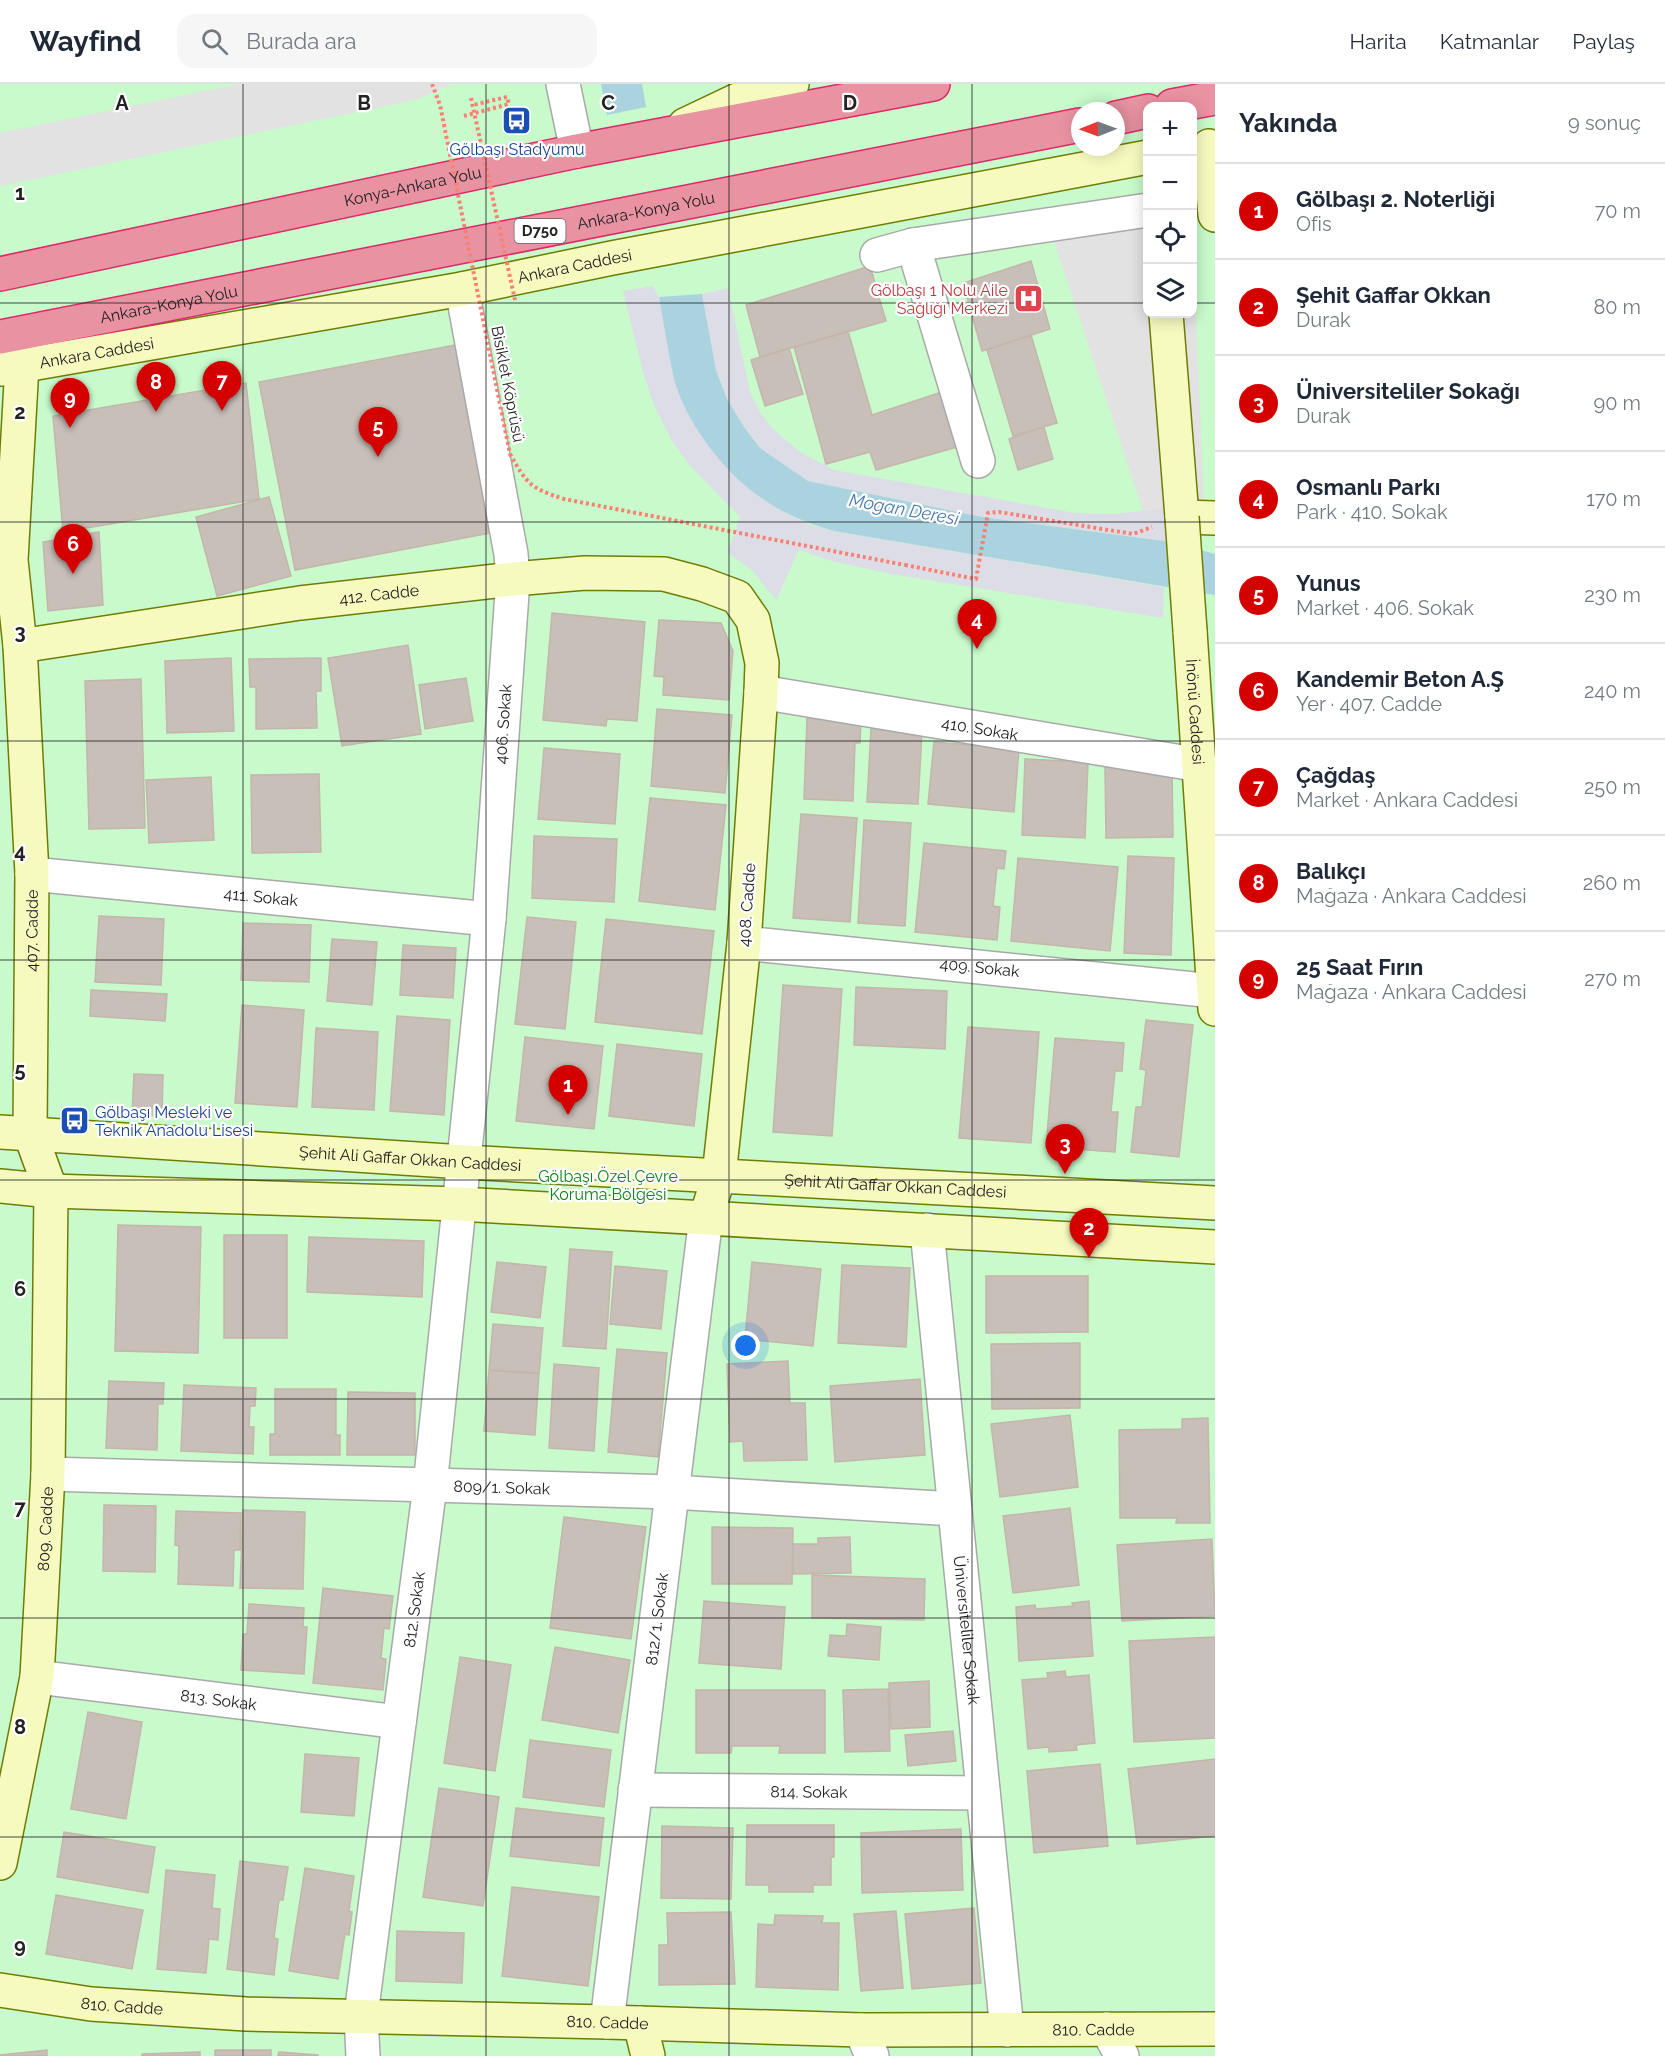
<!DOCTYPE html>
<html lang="tr">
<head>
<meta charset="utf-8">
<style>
	:root { --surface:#fff; --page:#f6f6f7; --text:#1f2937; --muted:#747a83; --line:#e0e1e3; --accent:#d40000 }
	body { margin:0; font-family:Raleway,sans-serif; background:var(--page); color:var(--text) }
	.controls { position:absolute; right:18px; top:18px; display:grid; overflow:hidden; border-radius:12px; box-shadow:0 3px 15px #0003 }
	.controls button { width:54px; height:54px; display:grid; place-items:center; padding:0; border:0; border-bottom:2px solid var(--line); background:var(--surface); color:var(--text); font:30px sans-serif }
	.compass { position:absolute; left:1071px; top:18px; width:54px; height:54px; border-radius:50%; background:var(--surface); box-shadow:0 3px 15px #0003; rotate:269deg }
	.you { position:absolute; left:746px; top:1262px; width:21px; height:21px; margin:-15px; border:4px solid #fff; border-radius:50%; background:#1a73e8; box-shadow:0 0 0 9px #1a73e833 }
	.badge { display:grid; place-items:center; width:39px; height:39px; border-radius:50%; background:var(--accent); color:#fff; font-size:20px; font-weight:700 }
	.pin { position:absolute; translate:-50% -50px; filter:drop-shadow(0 2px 3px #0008) }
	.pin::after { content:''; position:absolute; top:32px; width:21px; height:18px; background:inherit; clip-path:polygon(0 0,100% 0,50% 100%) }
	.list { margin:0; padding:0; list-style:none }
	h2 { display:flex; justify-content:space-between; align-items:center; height:78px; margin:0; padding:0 24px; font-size:26px }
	h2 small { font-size:20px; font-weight:400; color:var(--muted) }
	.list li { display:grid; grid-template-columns:39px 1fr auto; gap:18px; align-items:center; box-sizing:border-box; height:96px; padding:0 24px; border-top:2px solid var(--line) }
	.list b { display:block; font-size:22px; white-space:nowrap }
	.list p { margin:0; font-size:20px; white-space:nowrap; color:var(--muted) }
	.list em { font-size:20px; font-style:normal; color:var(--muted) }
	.icon { flex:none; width:33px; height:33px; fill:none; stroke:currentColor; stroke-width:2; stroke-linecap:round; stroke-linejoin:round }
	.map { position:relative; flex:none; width:1215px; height:1972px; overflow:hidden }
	header { display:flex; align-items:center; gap:36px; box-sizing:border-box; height:84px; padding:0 30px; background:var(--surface); border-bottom:2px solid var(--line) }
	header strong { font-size:28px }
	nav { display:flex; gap:33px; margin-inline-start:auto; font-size:21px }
	.search { width:420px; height:54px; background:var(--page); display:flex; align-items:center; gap:15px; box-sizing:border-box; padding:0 21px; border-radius:18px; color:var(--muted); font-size:22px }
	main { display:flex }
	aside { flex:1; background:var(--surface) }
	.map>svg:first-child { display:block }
</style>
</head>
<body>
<header>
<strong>Wayfind</strong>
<div class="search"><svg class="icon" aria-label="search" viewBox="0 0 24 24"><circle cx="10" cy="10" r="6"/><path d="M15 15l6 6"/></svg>Burada ara</div>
<nav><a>Harita</a><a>Katmanlar</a><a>Paylaş</a></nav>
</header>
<main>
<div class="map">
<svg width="1215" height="1972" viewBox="0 0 1215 1972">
	<rect width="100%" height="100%" fill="#f2efe9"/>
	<path fill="#c8facc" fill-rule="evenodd" d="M0 0H1215V1972H0ZM1148 22H1192V230H1148ZM1080 27H1116V63H1080Z"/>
	<path fill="#e2e2e2" d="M239 0H453L415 16 0 102V49Z
		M1147 135 1148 230H1192L1193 152 1204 423 1143 427 1053 154Z"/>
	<path fill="#dddde8" d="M653 202 659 213 675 297 761 414 784 428 811 441 834 447 1164 503 1163 534 891 490 832 477 799 466 776 516 752 486 728 469 740 433 690 382 672 357 654 321 643 288 623 207Z
		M728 204 750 308 760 328 774 346 800 368 834 386 1075 429 1112 430 1164 425 1172 440V458L982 433 808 397 760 364 744 343 727 315 716 286 702 210Z"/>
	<path fill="#aad3df" d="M601 0H642L646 23 607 31Z
		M702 210 716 286 727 315 744 343 760 364 808 397 982 433 1172 458 1215 470V511L834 447C809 440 784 430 763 415 725 390 686 339 674 295 668 268 664 240 659 213Z"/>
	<path fill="#c7bfb8" stroke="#c4b6ab" stroke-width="1.5" d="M1031 177 1050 245 982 267 963 199Z
		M870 182 886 237 760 273 746 221Z
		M848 247 872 331 945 307 961 362 876 386 870 368 826 380 794 263Z
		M1031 251 1057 339 1013 352 987 266Z
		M461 260 496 448 295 486 259 298Z
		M789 264 803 310 765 322 751 276Z
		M246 299 259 415 63 448 53 332Z
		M1044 343 1053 375 1018 386 1009 355Z
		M269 413 291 492 217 512 196 433Z
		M99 448 103 521 48 527 43 458Z
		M552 529 645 538 637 637 607 635 606 642 543 636Z
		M659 536 721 539 733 567 729 616 663 611 664 593 654 592Z
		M408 561 421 650 342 662 328 574Z
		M231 574 234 647 167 649 165 577Z
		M321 574V607H316L317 644 256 645V603H250L249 575Z
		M466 594 473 637 425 645 419 601Z
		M141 595 145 744 89 745 85 597Z
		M657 625 732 631 725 709 651 702Z
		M807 634 861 636 860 659H855L853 717 804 715Z
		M871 645 922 648 918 720 867 718Z
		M934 658 1019 665 1014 728 928 720Z
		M544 664 620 670 615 740 538 735Z
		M1025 675 1088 678 1085 754 1022 751Z
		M1172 682 1173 753 1106 754 1105 683Z
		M319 690 321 768 252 769 251 691Z
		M211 693 214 756 149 759 146 696Z
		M650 714 726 721 715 826 639 817Z
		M801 730 857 734 850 838 793 834Z
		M864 736 911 739 905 842 858 839Z
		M534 752 617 755 614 818 532 814Z
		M924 759 1006 767 1004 785 997 784 993 822 1000 823 997 856 915 848Z
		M1128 772 1174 774 1171 871 1124 869Z
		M1018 774 1118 783 1110 867 1011 857Z
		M99 832 164 835 161 901 95 898Z
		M527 833 576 838 565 945 515 940Z
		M606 835 714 847 702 950 595 938Z
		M243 839 311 841 309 898 241 896Z
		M332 855 377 858 372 921 327 917Z
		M403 861 456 864 453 914 400 911Z
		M783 901 842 905 832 1052 773 1048Z
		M856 903 947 907 945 965 854 961Z
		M91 906 167 910 165 937 90 932Z
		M242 921 304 926 297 1023 235 1019Z
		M397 932 450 936 444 1031 390 1027Z
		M1146 936 1193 941 1179 1073 1131 1068 1136 1023H1142L1146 986 1140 985Z
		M968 943 1039 948 1031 1059 959 1054Z
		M316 944 378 948 374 1026 312 1023Z
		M525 953 603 962 594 1045 516 1037Z
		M1055 954 1124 959 1122 987H1115L1111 1028H1118L1115 1068 1046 1063Z
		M617 960 702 970 694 1042 609 1032Z
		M134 990 163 991 162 1032 132 1031Z
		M118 1141 201 1143 198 1269 115 1267Z
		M224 1151H287V1254H224Z
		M309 1153 424 1157 422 1213 307 1208Z
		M570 1165 612 1168 606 1265 563 1262Z
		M497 1178 546 1183 540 1234 491 1228Z
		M752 1178 821 1185 813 1262 745 1255Z
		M842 1181 910 1184 906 1263 838 1259Z
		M615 1182 667 1187 661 1245 610 1240Z
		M986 1192H1088V1248L986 1249Z
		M493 1240 543 1244 539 1290 489 1286Z
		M1080 1259V1324L992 1325 991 1260Z
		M617 1265 667 1269 658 1373 608 1368Z
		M788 1277 790 1319H805L807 1376 744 1377 743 1357 730 1358 727 1280Z
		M554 1280 599 1284 594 1367 549 1364Z
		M489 1286 539 1289 535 1351 484 1347Z
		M920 1295 925 1371 835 1378 830 1302Z
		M109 1297 164 1299 163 1320H158L157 1366 106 1364Z
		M184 1301 256 1304 255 1322H250L249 1343H254L253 1370 181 1367Z
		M275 1305H336V1351H340V1371H270V1350H275Z
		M348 1308 415 1309V1371H347Z
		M1070 1331 1078 1403 1000 1413 991 1340Z
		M1208 1334 1210 1439H1176L1177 1434H1120L1119 1346 1182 1345V1335Z
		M104 1421 156 1422 155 1488 103 1487Z
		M1070 1424 1079 1501 1013 1509 1003 1432Z
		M243 1426 305 1428 303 1505 240 1504Z
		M176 1427 241 1429 240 1466H234L233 1502 178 1500 179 1462 175 1461Z
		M564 1433 646 1443 631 1555 550 1544Z
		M712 1443 793 1444 792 1500H712Z
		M850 1453 851 1489 793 1490V1460H818V1454Z
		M1212 1455 1215 1532 1122 1537 1117 1461Z
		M812 1491 925 1495 924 1536 812 1534Z
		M323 1504 393 1512 389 1545 384 1544 381 1574 386 1575 383 1606 313 1599Z
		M704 1517 785 1523 781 1585 699 1579Z
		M1089 1517 1093 1572 1019 1577 1016 1523 1035 1521 1036 1525 1073 1522 1072 1519Z
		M249 1520 304 1524 303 1543H307L304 1590 241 1586 243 1550H247Z
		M847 1540 881 1543 879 1576 828 1572 830 1551 846 1552Z
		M1215 1553V1654L1134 1658 1129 1557Z
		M555 1563 630 1576 618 1649 542 1636Z
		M460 1573 511 1581 495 1687 444 1679Z
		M1065 1587 1066 1593 1089 1591 1095 1659 1076 1661 1077 1666 1049 1668V1663L1028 1665 1022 1596 1048 1594 1047 1589Z
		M929 1597 930 1643 891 1645 889 1599Z
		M888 1605 890 1667 845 1668 843 1606Z
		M696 1606H825V1669H779L780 1662H732L731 1669H696Z
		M88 1628 142 1638 126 1735 71 1725Z
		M953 1647 956 1677 908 1682 905 1651Z
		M530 1656 611 1666 604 1723 523 1713Z
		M305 1670 359 1674 354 1732 301 1728Z
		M1215 1675V1752L1137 1760 1128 1685Z
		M1100 1680 1108 1762 1034 1769 1027 1687Z
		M439 1704 499 1713 483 1822 423 1813Z
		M516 1724 604 1734 599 1782 510 1772Z
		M747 1741H834V1773H831V1801H813V1808H769V1801H746Z
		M662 1742 733 1744 731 1815 661 1814Z
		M961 1745 963 1806 862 1809 861 1749Z
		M64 1748 155 1763 148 1809 57 1793Z
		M240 1777 288 1783 283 1816H279L274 1854 278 1855 274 1891 227 1885Z
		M305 1784 354 1792 349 1827 352 1828 349 1851 345 1850 338 1895 289 1887Z
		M166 1786 215 1791 212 1824 220 1825 218 1856 209 1855 206 1889 157 1885Z
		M512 1803 599 1813 588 1902 502 1892Z
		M56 1811 143 1826 132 1885 46 1870Z
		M974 1824 981 1899 912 1905 905 1830Z
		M896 1827 903 1904 861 1907 854 1830Z
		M731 1828 735 1900 659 1901V1861H668L667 1829Z
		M775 1831 823 1832 822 1839H839L838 1906 756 1903 758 1840 774 1841Z
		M397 1847 464 1849 462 1899 396 1897Z
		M47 1966V1972H0V1971Z
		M215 1966H271V1972H215Z
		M200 1968V1972H142V1970Z
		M279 1968 318 1971V1972H278Z"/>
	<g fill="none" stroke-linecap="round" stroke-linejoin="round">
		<defs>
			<g id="street">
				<path d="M563 0 577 67"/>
				<path d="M913 161 978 377"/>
				<path d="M877 171 913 161 1148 126"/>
				<path id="s1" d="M761 608 1200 681"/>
				<path id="s2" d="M32 790 489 835"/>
				<path id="s3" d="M744 859 1214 907"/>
				<path id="s4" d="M927 1146 1007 1946"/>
				<path id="s5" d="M48 1390 672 1408 955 1425"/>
				<path id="s6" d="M37 1593 399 1638"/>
				<path id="s7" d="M635 1706 983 1709"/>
				<path id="s8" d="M607 1938 706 1133"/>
				<path d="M1107 1945 1122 1972"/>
				<path d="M861 1946 872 1972"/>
				<path id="s9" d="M363 1972 361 1931 430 1402 489 835 513 495 511 470 462 205"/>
			</g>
			<g id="secondary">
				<path d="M685 41 748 11 792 0"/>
				<path d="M1209 62 1215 131"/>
				<path d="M1166 230 1182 433 1215 434"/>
				<path id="s10" d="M2 285 462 205 612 174 1148 73"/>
				<path id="s11" d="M1190 547 1215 925"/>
				<path id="s12" d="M20 562 300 519 513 495 585 489 664 490 702 500 737 513 753 536 762 579 761 608 744 859 719 1092 706 1133"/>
				<path id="s13" d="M0 1048 464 1078 1215 1119"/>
				<path d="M0 1102 51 1107 459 1120 1215 1163"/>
				<path id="s14" d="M0 1779 37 1593 48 1390 51 1107 30 1049 32 790 20 562 11 476 22 281"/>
				<path id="s15" d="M0 1906 91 1920 246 1930 607 1938 861 1946 1215 1945"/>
				<path d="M640 1939 648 1972"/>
			</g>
			<g id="highway">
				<path d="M1172 22 1215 14"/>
				<path d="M1116 34 1148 27"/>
				<path id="s16" d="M0 190 577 67 933 0"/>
				<path id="s17" d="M0 253 1080 41"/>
			</g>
		</defs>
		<use href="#street" stroke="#a9a9a9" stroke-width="36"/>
		<use href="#secondary" stroke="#707d05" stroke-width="36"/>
		<use href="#highway" stroke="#dc2a67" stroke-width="36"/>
		<path stroke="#fa8072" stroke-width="4" stroke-dasharray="3 3" stroke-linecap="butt" d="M464 32 509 20 507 13 473 21
			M905 481 976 495 988 429 999 428 1133 450 1152 443"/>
		<use href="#street" stroke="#fff" stroke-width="33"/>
		<use href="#secondary" stroke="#f7fabf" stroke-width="33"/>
		<use href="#highway" stroke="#e892a2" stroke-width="33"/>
		<defs>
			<path id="secondary-bridge" d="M1182 433 1190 547"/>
		</defs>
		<use href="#secondary-bridge" stroke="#707d05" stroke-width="36" stroke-linecap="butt"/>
		<path stroke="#fa8072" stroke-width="4" stroke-dasharray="3 3" stroke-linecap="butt" d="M432 0 440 21 510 370C527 400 530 404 564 415L905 481
			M471 14 515 216"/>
		<use href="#secondary-bridge" stroke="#f7fabf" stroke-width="33"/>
	</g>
	<path fill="none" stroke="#222" stroke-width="1.5" stroke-opacity="0.55" d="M243 0V1972M486 0V1972M729 0V1972M972 0V1972M0 219H1148M1192 219H1215M0 438H1215M0 657H1215M0 876H1215M0 1096H1215M0 1315H1215M0 1534H1215M0 1753H1215"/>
	<defs>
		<symbol id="bus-square" viewBox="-11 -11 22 22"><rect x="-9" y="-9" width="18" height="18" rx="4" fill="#1a4fb4" stroke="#fff"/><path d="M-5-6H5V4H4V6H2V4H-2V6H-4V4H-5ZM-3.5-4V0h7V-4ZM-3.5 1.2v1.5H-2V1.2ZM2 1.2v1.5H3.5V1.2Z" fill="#fff"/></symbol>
		<symbol id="hospital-square" viewBox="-11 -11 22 22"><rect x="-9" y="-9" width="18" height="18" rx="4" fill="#e0444e" stroke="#fff"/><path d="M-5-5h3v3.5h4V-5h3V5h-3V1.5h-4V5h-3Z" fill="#fff"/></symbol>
	</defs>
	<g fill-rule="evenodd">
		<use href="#bus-square" x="500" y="20" width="33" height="33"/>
		<use href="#hospital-square" x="1012" y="198" width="33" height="33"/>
		<use href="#bus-square" x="58" y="1020" width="33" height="33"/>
	</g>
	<g text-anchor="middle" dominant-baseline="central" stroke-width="4.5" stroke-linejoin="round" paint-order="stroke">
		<rect fill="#fff" stroke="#646464" stroke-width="1.5" x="514.5" y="135" width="51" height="24" rx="4.5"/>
		<g font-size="15" font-weight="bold" fill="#222">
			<text x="540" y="147">D750</text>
		</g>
		<g font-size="16" fill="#164399" stroke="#fff">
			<text x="517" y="65">Gölbaşı Stadyumu</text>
			<text x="95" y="1028" text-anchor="start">Gölbaşı Mesleki ve<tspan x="95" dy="18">Teknik Anadolu Lisesi</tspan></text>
		</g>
		<g font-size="16" fill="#222" stroke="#fff">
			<text stroke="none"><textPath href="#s16" startOffset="422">Konya-Ankara Yolu</textPath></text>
			<text stroke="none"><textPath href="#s17" startOffset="658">Ankara-Konya Yolu</textPath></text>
			<text stroke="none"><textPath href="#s10" startOffset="582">Ankara Caddesi</textPath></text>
			<text stroke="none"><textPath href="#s17" startOffset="172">Ankara-Konya Yolu</textPath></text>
			<text stroke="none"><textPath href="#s10" startOffset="96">Ankara Caddesi</textPath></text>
			<text transform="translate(508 300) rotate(79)">Bisiklet Köprüsü</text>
			<text stroke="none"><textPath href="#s12" startOffset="363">412. Cadde</textPath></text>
			<text stroke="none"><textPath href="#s11" startOffset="81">İnönü Caddesi</textPath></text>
			<text stroke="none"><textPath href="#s9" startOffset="1340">406. Sokak</textPath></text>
			<text stroke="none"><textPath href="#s1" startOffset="222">410. Sokak</textPath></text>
			<text stroke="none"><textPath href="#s2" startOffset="230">411. Sokak</textPath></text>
			<text transform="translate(747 821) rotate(-86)">408. Cadde</text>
			<text stroke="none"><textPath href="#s14" startOffset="940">407. Cadde</textPath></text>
			<text stroke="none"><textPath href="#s3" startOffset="237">409. Sokak</textPath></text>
			<text stroke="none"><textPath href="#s13" startOffset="411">Şehit Ali Gaffar Okkan Caddesi</textPath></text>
			<text stroke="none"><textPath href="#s13" startOffset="897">Şehit Ali Gaffar Okkan Caddesi</textPath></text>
			<text stroke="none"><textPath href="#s5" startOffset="454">809/1. Sokak</textPath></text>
			<text stroke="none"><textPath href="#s14" startOffset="338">809. Cadde</textPath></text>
			<text stroke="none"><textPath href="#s9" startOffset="450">812. Sokak</textPath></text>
			<text stroke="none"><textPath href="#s8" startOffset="406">812/1. Sokak</textPath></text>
			<text stroke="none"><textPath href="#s4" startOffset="402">Üniversiteliler Sokak</textPath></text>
			<text stroke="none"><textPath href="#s6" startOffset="183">813. Sokak</textPath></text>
			<text stroke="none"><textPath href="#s7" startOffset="174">814. Sokak</textPath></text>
			<text stroke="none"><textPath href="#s15" startOffset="123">810. Cadde</textPath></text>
			<text stroke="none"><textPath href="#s15" startOffset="609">810. Cadde</textPath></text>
			<text stroke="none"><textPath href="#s15" startOffset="1095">810. Cadde</textPath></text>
		</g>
		<g font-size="16" fill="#be3a42" stroke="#fff" text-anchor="end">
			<text x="1008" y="206">Gölbaşı 1 Nolu Aile<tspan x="1008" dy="18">Sağlığı Merkezi</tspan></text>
		</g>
		<g font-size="16" fill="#0c8416" stroke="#fff">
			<text x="608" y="1092">Gölbaşı Özel Çevre<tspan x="608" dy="18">Koruma Bölgesi</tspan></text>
		</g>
		<g font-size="18" font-style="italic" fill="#4a7aab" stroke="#fff">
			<text transform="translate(904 425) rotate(10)">Mogan Deresi</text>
		</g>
	</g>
	<g font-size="20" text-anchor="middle" font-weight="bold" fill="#222" stroke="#fff" stroke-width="4.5" stroke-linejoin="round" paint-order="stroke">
		<text x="122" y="26">A</text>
		<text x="364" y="26">B</text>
		<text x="608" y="26">C</text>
		<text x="850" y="26">D</text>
		<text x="20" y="116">1</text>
		<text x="20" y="335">2</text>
		<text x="20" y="555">3</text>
		<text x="20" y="774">4</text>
		<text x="20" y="993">5</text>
		<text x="20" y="1212">6</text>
		<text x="20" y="1431">7</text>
		<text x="20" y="1650">8</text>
		<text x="20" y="1869">9</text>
	</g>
</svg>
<div class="controls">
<button>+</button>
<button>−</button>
<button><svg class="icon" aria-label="locate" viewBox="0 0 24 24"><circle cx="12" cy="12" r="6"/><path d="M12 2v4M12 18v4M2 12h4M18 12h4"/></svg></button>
<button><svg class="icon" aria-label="layers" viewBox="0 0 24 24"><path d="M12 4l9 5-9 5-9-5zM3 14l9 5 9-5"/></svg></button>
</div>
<svg class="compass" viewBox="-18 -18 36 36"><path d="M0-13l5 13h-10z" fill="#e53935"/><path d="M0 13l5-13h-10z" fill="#747a83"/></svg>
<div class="you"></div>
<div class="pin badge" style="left:568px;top:1031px">1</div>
<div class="pin badge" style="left:1089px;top:1174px">2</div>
<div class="pin badge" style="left:1065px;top:1090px">3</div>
<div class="pin badge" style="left:977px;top:565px">4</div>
<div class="pin badge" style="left:378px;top:373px">5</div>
<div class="pin badge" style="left:73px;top:490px">6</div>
<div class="pin badge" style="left:222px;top:327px">7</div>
<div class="pin badge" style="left:156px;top:328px">8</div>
<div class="pin badge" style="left:70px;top:344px">9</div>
</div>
<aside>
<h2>Yakında<small>9 sonuç</small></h2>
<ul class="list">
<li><span class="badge">1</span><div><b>Gölbaşı 2. Noterliği</b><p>Ofis</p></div><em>70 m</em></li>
<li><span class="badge">2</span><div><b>Şehit Gaffar Okkan</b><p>Durak</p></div><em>80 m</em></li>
<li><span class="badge">3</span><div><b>Üniversiteliler Sokağı</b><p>Durak</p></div><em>90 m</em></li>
<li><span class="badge">4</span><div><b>Osmanlı Parkı</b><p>Park · 410. Sokak</p></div><em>170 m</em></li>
<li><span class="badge">5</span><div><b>Yunus</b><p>Market · 406. Sokak</p></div><em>230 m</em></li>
<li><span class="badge">6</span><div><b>Kandemir Beton A.Ş</b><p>Yer · 407. Cadde</p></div><em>240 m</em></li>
<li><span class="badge">7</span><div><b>Çağdaş</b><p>Market · Ankara Caddesi</p></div><em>250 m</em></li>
<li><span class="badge">8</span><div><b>Balıkçı</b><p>Mağaza · Ankara Caddesi</p></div><em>260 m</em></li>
<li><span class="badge">9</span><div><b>25 Saat Fırın</b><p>Mağaza · Ankara Caddesi</p></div><em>270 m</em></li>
</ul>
</aside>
</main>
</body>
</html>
